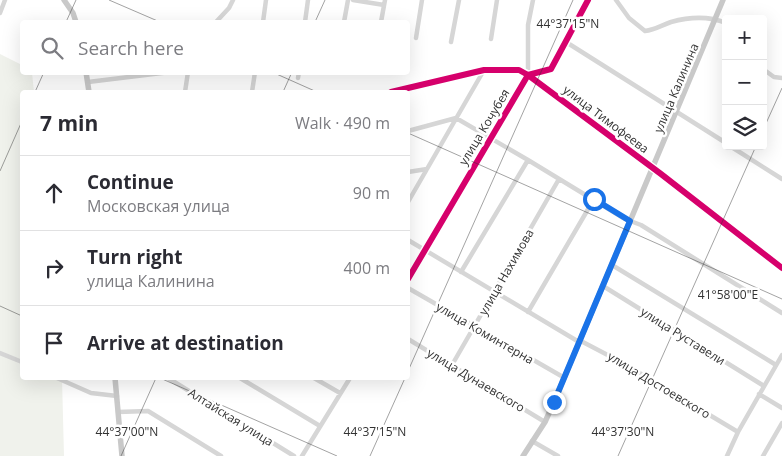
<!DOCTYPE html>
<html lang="en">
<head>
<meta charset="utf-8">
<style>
	:root { --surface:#fff; --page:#f2f2f3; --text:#2b2b33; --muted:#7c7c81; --line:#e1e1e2 }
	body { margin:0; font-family:"Open Sans",sans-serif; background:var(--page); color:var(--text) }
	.controls { position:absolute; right:15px; top:15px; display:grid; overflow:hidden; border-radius:5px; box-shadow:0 5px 20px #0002 }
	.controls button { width:45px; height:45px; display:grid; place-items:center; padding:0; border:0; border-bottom:1px solid var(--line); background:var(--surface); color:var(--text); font:25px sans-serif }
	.stop { position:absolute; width:15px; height:15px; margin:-11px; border:4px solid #1a73e8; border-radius:50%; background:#fff }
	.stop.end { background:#1a73e8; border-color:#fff; box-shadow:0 1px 5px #0008 }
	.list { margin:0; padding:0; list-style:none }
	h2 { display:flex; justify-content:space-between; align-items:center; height:65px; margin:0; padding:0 20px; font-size:21px }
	h2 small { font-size:16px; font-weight:400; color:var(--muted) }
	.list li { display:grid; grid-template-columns:32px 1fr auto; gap:15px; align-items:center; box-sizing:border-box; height:75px; padding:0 20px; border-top:1px solid var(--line) }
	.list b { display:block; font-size:19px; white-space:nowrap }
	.list p { margin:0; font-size:16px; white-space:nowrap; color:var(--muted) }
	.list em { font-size:16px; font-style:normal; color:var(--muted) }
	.icon { flex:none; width:28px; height:28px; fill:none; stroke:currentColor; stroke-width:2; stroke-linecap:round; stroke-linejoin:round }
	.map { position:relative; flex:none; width:782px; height:456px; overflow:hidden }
	.search { position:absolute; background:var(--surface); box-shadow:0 5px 20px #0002; left:20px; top:20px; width:390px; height:55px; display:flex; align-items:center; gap:12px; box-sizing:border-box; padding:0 18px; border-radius:5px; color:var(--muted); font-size:19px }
	.panel { position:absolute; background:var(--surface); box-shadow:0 5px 20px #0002; left:20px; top:90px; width:390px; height:290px; border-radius:5px }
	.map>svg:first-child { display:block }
</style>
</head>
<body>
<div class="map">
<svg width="782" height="456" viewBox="0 0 782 456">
	<rect width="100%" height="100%" fill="#fff"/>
	<path fill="#f0f2ec" d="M0 54 22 65V72L32 73 34 92H22V378H62L64 456H0Z"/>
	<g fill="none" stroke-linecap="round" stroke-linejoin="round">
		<path stroke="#d6d6d6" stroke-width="4.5" d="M353 0 384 5
			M616 0 629 18 645 31C655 30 662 25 671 22 689 17 709 16 726 23
			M0 13 5 0
			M216 22 229 8 233 0
			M263 22 266 0
			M305 22 308 0
			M344 22 348 0
			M381 22 385 0
			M416 38 422 0
			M491 39 497 0
			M451 42 459 0
			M566 42 726 143
			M763 69 774 77 782 78
			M528 75V25L533 0
			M298 78 299 72
			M88 82 170 72
			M185 92 188 72
			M252 92 255 72
			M391 92 484 70H519L528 75 661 174 782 268
			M408 131 456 118 528 160 625 219 641 225 782 313
			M730 146 782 179
			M408 172 427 169
			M408 202 484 70
			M408 240 579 342
			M612 265 776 365
			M461 272 528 160
			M408 279 528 75 551 69 588 0
			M603 286 764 386
			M408 288 563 377
			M528 312 594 199
			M408 339 545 422
			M579 340 621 362 738 432
			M0 353 22 362
			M452 365 559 179
			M57 378 91 393 117 396
			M168 378 294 456
			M240 378 320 426
			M314 378 340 393
			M759 394 782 408
			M118 412 148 411 221 456
			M532 441 558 456
			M302 456 350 378
			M727 456 738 432 782 355
			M763 456 782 423"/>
		<path stroke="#c9c9c9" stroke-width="5.5" d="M64 0 73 13 76 22
			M86 72 89 92
			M115 378 122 456
			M523 456 545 422 554 402 723 0"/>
		<defs>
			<path id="cycleway" d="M391 92 484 70H519L528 75 661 174 782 268
				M408 279 528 75 551 69 588 0"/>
		</defs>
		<use href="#cycleway" stroke="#fff" stroke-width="9"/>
		<use href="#cycleway" stroke="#d6006c" stroke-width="6"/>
	</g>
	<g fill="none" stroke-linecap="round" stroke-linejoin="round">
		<path stroke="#1a73e8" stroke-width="6" d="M554 402 630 221 594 199"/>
	</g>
	<path fill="none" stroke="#323232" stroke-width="1" stroke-opacity="0.45" d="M109 0 160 22M66 22 76 0M315 22 325 0M272 72 317 92M35 92 44 72M283 92 292 72M763 130 782 88M408 133 782 299M0 171 22 121M0 306 22 316M408 371 573 0M160 378 337 456M121 456 156 378M370 456 405 378M618 456 756 146"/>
	<g text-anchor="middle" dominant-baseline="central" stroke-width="5" stroke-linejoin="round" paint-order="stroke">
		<g font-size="12" fill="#323232" stroke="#fff">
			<text transform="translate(676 88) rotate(-67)">улица Калинина</text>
			<text transform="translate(606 119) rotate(37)">улица Тимофеева</text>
			<text transform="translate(484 127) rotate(-59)">улица Кочубея</text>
			<text transform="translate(506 272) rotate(-60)">улица Нахимова</text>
			<text transform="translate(485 333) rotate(30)">улица Коминтерна</text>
			<text transform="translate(683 336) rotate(32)">улица Руставели</text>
			<text transform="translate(476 380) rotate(31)">улица Дунаевского</text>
			<text transform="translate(659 385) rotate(31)">улица Достоевского</text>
			<text transform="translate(231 417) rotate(32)">Алтайская улица</text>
		</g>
	</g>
	<g font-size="12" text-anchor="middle" fill="#323232" stroke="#fff" stroke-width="5" stroke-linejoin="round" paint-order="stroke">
		<text x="568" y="28">44°37'15"N</text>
		<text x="728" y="299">41°58'00"E</text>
		<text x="127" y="436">44°37'00"N</text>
		<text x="375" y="436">44°37'15"N</text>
		<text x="623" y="436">44°37'30"N</text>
	</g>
</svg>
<div class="controls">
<button>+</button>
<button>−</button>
<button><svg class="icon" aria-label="layers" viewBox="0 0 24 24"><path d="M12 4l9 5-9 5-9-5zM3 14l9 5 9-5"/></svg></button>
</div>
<div class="stop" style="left:594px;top:199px"></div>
<div class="stop end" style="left:554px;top:402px"></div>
<div class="search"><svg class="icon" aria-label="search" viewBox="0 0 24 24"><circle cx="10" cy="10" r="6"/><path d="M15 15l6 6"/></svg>Search here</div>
<section class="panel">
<h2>7 min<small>Walk · 490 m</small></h2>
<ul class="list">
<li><svg class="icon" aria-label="ahead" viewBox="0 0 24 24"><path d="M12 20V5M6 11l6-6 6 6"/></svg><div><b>Continue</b><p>Московская улица</p></div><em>90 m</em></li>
<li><svg class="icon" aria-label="right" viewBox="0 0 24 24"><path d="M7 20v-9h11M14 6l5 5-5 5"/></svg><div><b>Turn right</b><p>улица Калинина</p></div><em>400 m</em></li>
<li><svg class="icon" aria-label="arrive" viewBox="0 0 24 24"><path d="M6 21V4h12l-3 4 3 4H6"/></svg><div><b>Arrive at destination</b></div></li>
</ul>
</section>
</div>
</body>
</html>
